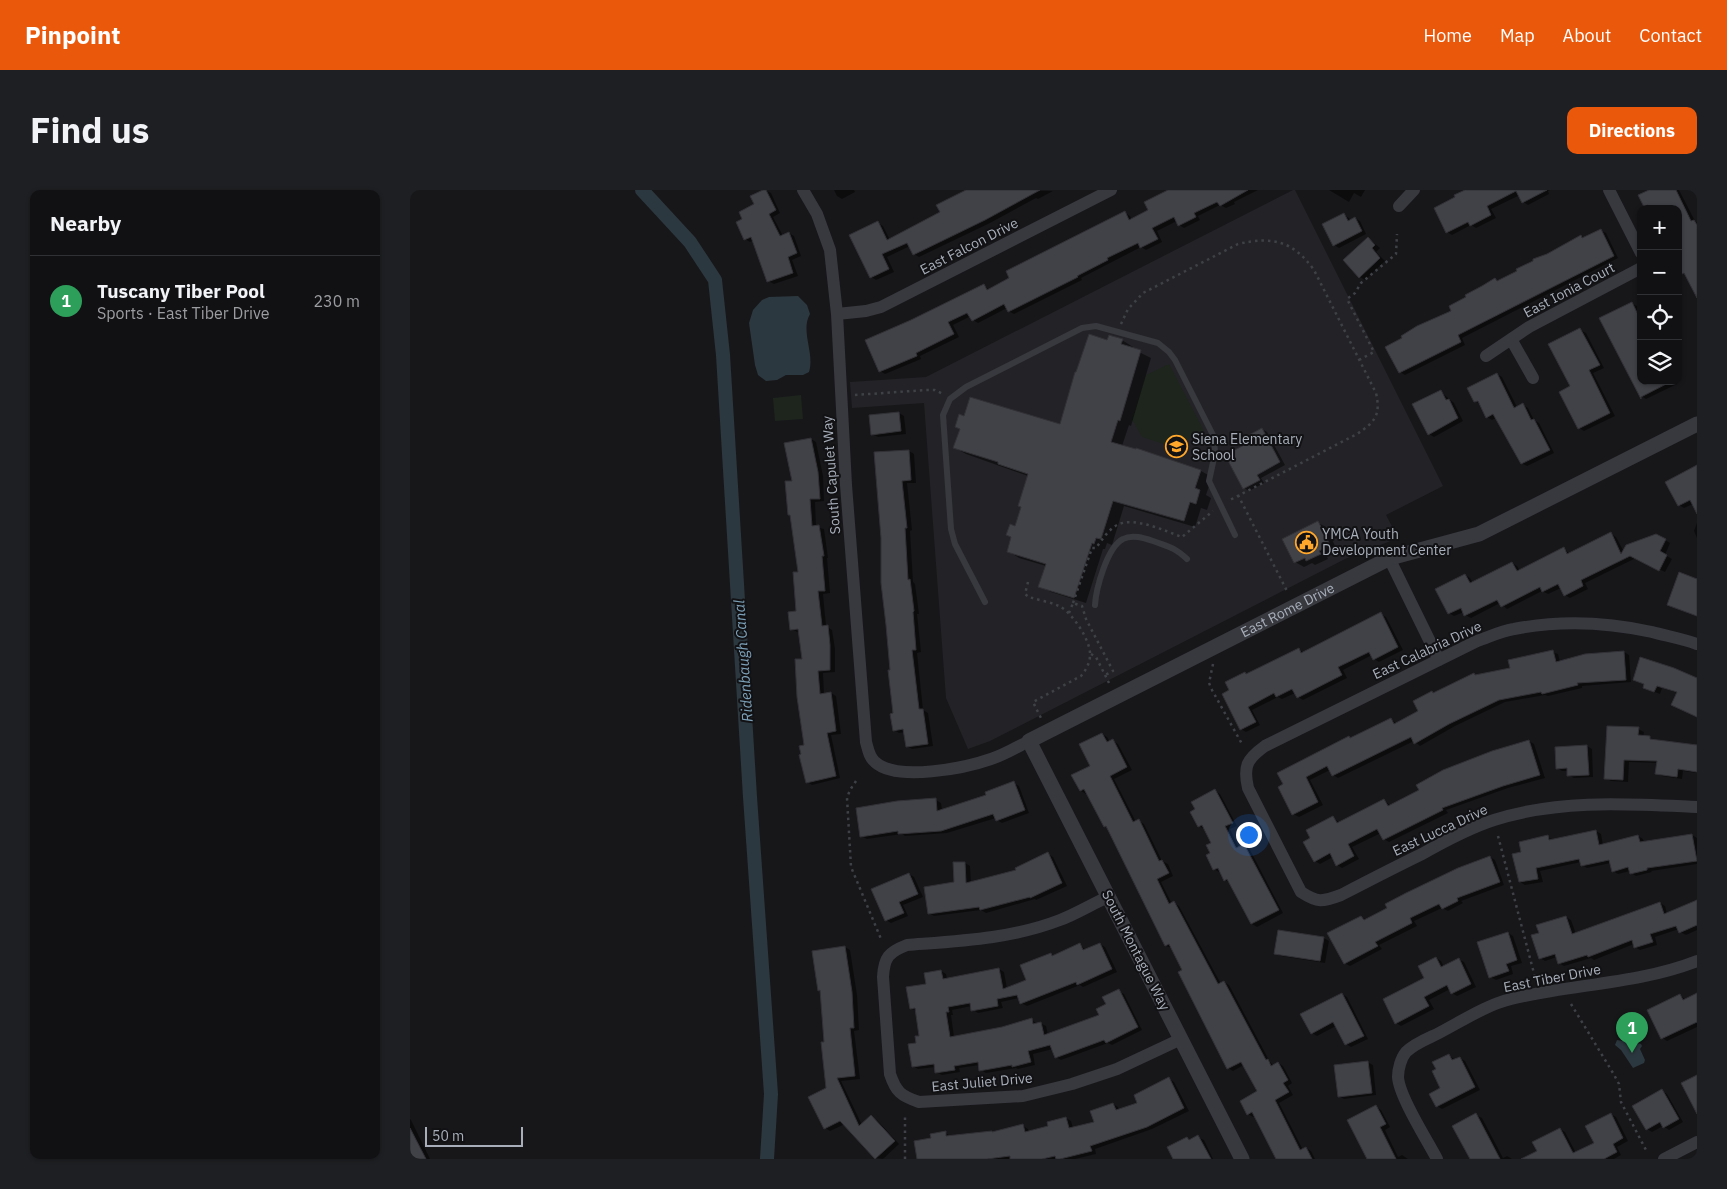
<!DOCTYPE html>
<html lang="en">
<head>
<meta charset="utf-8">
<style>
	:root { --surface:#111114; --page:#1e1f22; --text:#f1f3f6; --muted:#9c9da0; --line:#303134; --accent:#ea580c }
	body { margin:0; font-family:"IBM Plex Sans",sans-serif; background:var(--page); color:var(--text) }
	.controls { position:absolute; right:15px; top:15px; display:grid; overflow:hidden; border-radius:10px; box-shadow:0 1px 4px #0004 }
	.controls button { width:45px; height:45px; display:grid; place-items:center; padding:0; border:0; border-bottom:1px solid var(--line); background:var(--surface); color:var(--text); font:25px sans-serif }
	.scale { position:absolute; left:15px; bottom:12px; width:98px; box-sizing:border-box; padding-left:5px; border:2px solid #a8afba; border-top:0; font-size:14px; line-height:18px; white-space:nowrap; color:#a8afba; -webkit-text-stroke:4px #121215; paint-order:stroke }
	.you { position:absolute; left:838px; top:644px; width:18px; height:18px; margin:-12px; border:4px solid #fff; border-radius:50%; background:#1a73e8; box-shadow:0 0 0 8px #1a73e833 }
	.badge { display:grid; place-items:center; width:32px; height:32px; border-radius:50%; background:var(--accent); color:#fff; font-size:16px; font-weight:700 }
	.pin { position:absolute; translate:-50% -41px; filter:drop-shadow(0 1px 2px #0008) }
	.pin::after { content:''; position:absolute; top:26px; width:18px; height:15px; background:inherit; clip-path:polygon(0 0,100% 0,50% 100%) }
	.list { margin:0; padding:0; list-style:none }
	h2 { display:flex; justify-content:space-between; align-items:center; height:65px; margin:0; padding:0 20px; font-size:21px }
	h2 small { font-size:16px; font-weight:400; color:var(--muted) }
	.list li { display:grid; grid-template-columns:32px 1fr auto; gap:15px; align-items:center; box-sizing:border-box; height:90px; padding:0 20px; border-top:1px solid var(--line) }
	.list b { display:block; font-size:19px; white-space:nowrap }
	.list p { margin:0; font-size:16px; white-space:nowrap; color:var(--muted) }
	.list em { font-size:16px; font-style:normal; color:var(--muted) }
	.icon { flex:none; width:28px; height:28px; fill:none; stroke:currentColor; stroke-width:2; stroke-linecap:round; stroke-linejoin:round }
	.map { position:relative; flex:none; width:1287px; height:969px; overflow:hidden; border-radius:10px }
	header { display:flex; align-items:center; gap:30px; box-sizing:border-box; height:70px; padding:0 25px; background:var(--accent); color:#fff }
	header strong { font-size:24px }
	nav { display:flex; gap:28px; margin-inline-start:auto; font-size:18px }
	.intro { display:flex; align-items:center; justify-content:space-between; box-sizing:border-box; height:120px; padding:0 30px }
	h1 { margin:0; font-size:35px }
	.button { padding:12px 22px; border-radius:10px; background:var(--accent); color:#fff; font-size:18px; font-weight:700 }
	main { display:flex; gap:30px; padding:0 30px }
	aside { flex:1; background:var(--surface); border-radius:10px; box-shadow:0 1px 4px #0004 }
	.map>svg:first-child { display:block }
</style>
</head>
<body>
<header>
<strong>Pinpoint</strong>
<nav><a>Home</a><a>Map</a><a>About</a><a>Contact</a></nav>
</header>
<div class="intro"><h1>Find us</h1><a class="button">Directions</a></div>
<main>
<aside>
<h2>Nearby<small></small></h2>
<ul class="list">
<li><span class="badge" style="background:#2e9e5b">1</span><div><b>Tuscany Tiber Pool</b><p>Sports · East Tiber Drive</p></div><em>230 m</em></li>
</ul>
</aside>
<div class="map">
<svg width="1287" height="969" viewBox="0 0 1287 969">
	<rect width="100%" height="100%" fill="#17171a"/>
	<path fill="#232327" d="M883 0H885L1033 296 976 325 988 348 935 369 580 551 558 559 536 508 514 213 442 218 440 192 516 187Z"/>
	<path fill="#1d251d" d="M759 174 794 241 763 257 732 247 722 229 736 185Z
		M391 205 393 229 365 231 363 208Z"/>
	<path fill="#2c383f" d="M388 106 397 115 400 124C390 141 405 163 399 182L393 185H376L367 190 356 191 348 185 345 175 339 133 343 120 352 110 359 107Z
		M1221 848 1224 849 1227 853 1231 854 1232 856 1230 859 1235 870 1234 873 1223 878 1211 860 1205 855 1207 850 1213 851Z"/>
	<path fill="#0007" d="M355 0 361 3 370 23 363 27 373 46 379 43 384 46 391 66 382 70 388 86 364 94 358 91 344 50 340 52 335 49 334 29Z
		M424 0H444L445 2 432 9 427 6Z
		M571 0 643 1 628 9 626 8 580 33 509 67 504 64 500 56 477 67 484 82 466 90 461 87 468 33 473 36 480 50Z
		M761 0H848L824 12 825 14 816 18 810 15 788 26 790 30 774 38 769 35 767 31 747 41 752 52 736 60 731 57 671 88 672 90 604 124 598 121 597 118 568 133 563 130 561 126 543 135 549 147 510 166 511 169 475 184 470 181 502 131 574 95 579 100 715 23 720 26 722 30 740 21Z
		M919 0H955L951 7 944 3 939 12Z
		M1058 0H1140L1138 1 1139 4 1118 15 1113 12 1110 5 1081 19 1086 28 1066 38 1061 35 1042 45 1037 42Z
		M1242 0H1269L1285 31 1287 33V106L1276 85 1272 83 1268 19H1236L1230 6Z
		M934 25 939 28 941 31 945 28 950 31 956 44 929 58 924 55Z
		M1190 40 1196 43 1208 68 1052 148 1055 155 995 185 990 182 1043 121 1085 90 1089 91 1171 46 1174 48Z
		M958 48 970 58 966 62 975 71 955 90 950 87Z
		M1221 113 1227 116 1231 124V191H1265L1267 194 1236 209 1231 206Z
		M1170 140 1176 143 1194 178 1183 183 1205 226 1174 241 1169 238 1162 197Z
		M712 150 723 157V159L741 168 721 236 719 235 712 256 791 281 802 287 796 305 801 308 797 320 791 318 785 337 714 316 702 355 697 353 695 359H693L676 413 641 402 630 396 636 376 609 368 598 361 612 317 618 286 556 264 545 258 651 235 698 152Z
		M1087 184 1092 187 1107 217 1113 215 1118 218 1124 230 1129 233 1144 263 1117 276 1111 273 1086 228 1082 230 1077 227 1070 214 1065 211Z
		M1031 202 1044 213 1053 231 1024 247 1019 244Z
		M489 223 494 226 496 244 468 247 462 244Z
		M852 239 857 242 875 275 851 288 854 293 839 301 834 298 817 265 841 252Z
		M401 249 406 252 413 286 414 311 405 312 406 337 414 339 418 368H417L420 403 413 404 416 436 422 440 425 459V482L413 483 414 504 421 503 426 506 431 544 421 545 430 588 402 595 397 592 393 470 390 442H387L382 439 388 422 390 383 381 326 379 325 383 292Z
		M499 261 504 264 506 293H497L502 340 500 341 503 392 505 394 509 424H507L511 462 507 463 513 520 518 523 523 556 502 559 497 556 495 542 489 543 484 540V524L472 347Z
		M1287 276V322L1283 314 1274 318 1269 315Z
		M908 333 916 337 927 360 916 365 918 369 905 375 902 373 894 377 885 372 874 350Z
		M1287 333V348L1284 341Z
		M1201 344 1206 347 1214 362 1255 350 1260 353 1255 365 1262 369 1255 382 1226 368 1175 393 1178 399 1160 408 1155 405 1151 398 1138 404 1132 401 1097 419 1090 413 1061 428 1055 425 1054 422 1044 426 1039 423 1055 385 1060 388 1063 393 1102 373 1107 376 1110 381 1154 359 1160 364Z
		M971 424 976 427 993 460 969 472 964 469 962 465 933 480 937 488 893 510 888 507 885 503 872 509 868 507 842 520 850 535 836 542 831 539 821 501 835 483 838 485 889 460 895 463Z
		M1142 462 1148 464 1150 472 1214 462 1219 465 1221 492 1172 496V498L1138 506 1135 505 1095 512 1045 536 1010 556 1004 551 928 588 923 585 920 580 900 590 913 615 889 627 883 624 870 597 941 549 981 529 987 534 1010 522 1024 504 1067 486 1101 479Z
		M1287 489V526L1268 503 1252 498 1250 504 1234 498Z
		M1228 539 1234 542 1233 547 1287 557V583L1273 581 1272 589 1252 586 1246 583 1248 573 1219 572 1218 592 1201 591 1195 588Z
		M692 544 697 547 700 552 703 551 708 554 722 580 704 589 726 632 729 631 734 634 752 671 758 674 763 686 751 692 762 714 764 713 769 716 811 794 814 792 819 795 860 872 864 876 868 873 873 876 882 893 878 896 883 905 869 913 893 960 896 958 901 961 905 969H865L867 968 846 926 843 927 838 924 849 902 834 875 823 881 818 878 762 758 756 756 698 638 695 636 678 603 676 604 671 601 682 576Z
		M1119 551 1124 554 1135 588 1098 598 1036 620 1038 623 979 652 974 649 971 643 942 657 949 669 932 678 927 675 923 667 910 674 905 671 902 649 923 628 930 633 974 610 981 616Z
		M1177 556 1182 559 1183 587 1164 588 1158 585V581H1152L1147 578Z
		M604 593 609 596 619 623 592 633 587 630 586 628 537 643 495 646 492 644 457 649 451 646 526 610 531 613 532 620 577 606Z
		M805 601 810 604 827 636 820 639 829 658 834 655 839 658 873 723 847 737 842 734 821 693 815 690 811 681 809 682 804 679 802 663 803 653 794 639 789 636Z
		M1186 641 1191 644 1193 655 1228 646 1233 649 1234 653 1282 645 1287 648V674L1241 681 1242 682 1226 686 1221 683 1220 681 1208 684 1203 681 1201 673 1177 678 1172 675 1171 672 1130 681 1133 692 1115 695 1110 692 1113 663 1138 647 1143 650Z
		M638 664 643 667 657 696 626 710 625 709 576 723 571 720 524 726 519 723 546 693 544 674 555 673 560 676 561 693 608 681Z
		M1080 667 1085 670 1094 695 1051 711 1053 713 1038 721 1032 718 1004 731 1007 736 969 755 972 759 940 776 934 773 951 727 957 730Z
		M499 684 504 687 513 707 493 715 498 726 481 733 476 730Z
		M1287 711V740L1276 745 1270 742 1269 739 1245 747 1247 755 1230 760 1225 757 1224 754 1184 770 1181 768 1154 776 1149 773 1147 767 1135 771 1130 768V743L1156 727 1161 730 1166 744 1250 713 1255 716 1257 724Z
		M1098 743 1103 746 1112 773 1101 776 1103 784 1086 790 1080 787Z
		M914 748 919 751 915 773 871 766 866 764Z
		M690 754 695 757 707 782 673 797 670 795 617 816 611 813 609 808 591 812 593 818 568 823 563 820 562 816 542 820 543 825H541L544 847 592 838 622 830 627 834 630 833 636 836 638 845 691 825 708 801 714 804 732 840 702 855 698 853 651 870 646 867 643 859 623 864 625 875 608 879 606 878 576 883 571 880 570 875 549 878 550 882 532 885 526 882V877L508 879 503 876 507 854 511 847 506 821 501 818 517 795 531 781 536 784 537 789 589 779 594 782 597 799 618 790 641 765 644 767 670 755 676 760Z
		M435 757 440 760 447 805 449 840 444 841 450 889 431 891 452 935 461 927 467 930 489 954 473 969 466 968 435 934 420 941 415 938 418 899 412 801 409 800Z
		M1026 768 1031 771 1034 777 1048 769 1054 772 1066 797 1047 806 1042 803 1040 799 1019 810 1024 819 991 836 986 833 1016 789Z
		M932 804 937 807 958 849 941 857 936 854 926 836 907 846 902 843Z
		M1270 805 1276 810 1287 805V837L1257 851 1252 848Z
		M1039 865 1045 870 1050 868 1055 871 1070 900 1032 919 1027 916 1032 899 1027 879Z
		M957 872 963 875 966 905 934 909 929 906Z
		M759 889 764 892 779 921 742 939 685 959 686 964 665 969H508L523 949 535 942 541 947 584 943 613 936 618 939 619 942 639 937 656 928 661 931 663 938 685 932 703 914 708 917 709 920 729 914Z
		M1252 901 1257 904 1273 932 1259 940 1253 936 1242 942 1237 939Z
		M966 917 971 920 980 937 975 940 988 967 992 965 998 969H958Z
		M1201 924 1206 927 1218 951 1207 957 1211 965 1204 969H1124L1128 962 1150 939 1155 942 1166 963 1185 954Z
		M1066 925 1072 928 1093 968 1097 966 1102 969H1061Z
		M0 929 1 930 20 969H0Z
		M788 947 794 950 803 969H761L764 968 777 948 781 950Z"/>
	<g fill="none" stroke-linecap="round" stroke-linejoin="round">
		<path stroke="#2c383f" stroke-width="14" d="M232 0 280 52 305 90 313 165 340 607 361 904 357 969"/>
	</g>
	<path fill="#414247" stroke="#313136" d="M353 0H356L366 20 359 24 370 46 379 42 387 63 378 67 383 83 357 92 341 47 334 50 326 32 332 29 329 22 344 14 340 6Z
		M556 0H630L575 30 503 65 497 53 472 64 479 79 460 88 439 45 468 31 477 50 530 22 526 15Z
		M758 0H838L810 16 807 12 784 23 786 27 768 36 764 27 742 38 748 49 730 58 728 53 697 68 698 70 667 86 668 87 598 122 594 114 562 131 557 123 538 132 544 144 506 163 507 166 469 182 455 150 501 130 574 94 577 100 599 88 596 81 715 21 719 30 738 20 734 12Z
		M1055 0H1137L1112 13 1106 1 1077 16 1081 25 1060 36 1058 32 1036 43 1024 18 1045 7 1044 5Z
		M1239 0H1266L1281 31 1284 30 1287 35V108L1274 83 1272 84 1268 78V19H1240L1238 15 1234 17 1228 5Z
		M934 23 938 31 945 27 952 41 923 56 912 34Z
		M1191 39 1204 66 1048 145 1051 152 989 183 975 157 992 148 991 146 1007 136 1041 121 1039 116 1056 107 1055 105 1072 96 1085 88 1087 91 1107 81 1106 79 1123 71V69L1137 64 1171 45 1172 48Z
		M958 47 965 55 962 58 970 68 949 88 933 70Z
		M1222 112 1231 131V191H1262L1231 207V209L1189 128Z
		M1170 138 1190 175 1179 180 1200 223 1168 239 1149 202 1160 196 1138 154Z
		M679 144 697 150 699 145 702 146 713 149 711 154 731 160 710 231 708 230 701 252 726 259V258L791 280 785 298 790 300 786 314 780 312 774 331 703 311 691 349 686 348 684 354 682 353 664 408 628 397 636 374 597 362 601 347 596 345 600 334 605 336 611 317 608 316 618 284 588 274V272L543 258 550 239 545 237 549 224 554 226 560 207 650 234 665 182H666Z
		M1087 183 1104 218 1113 213 1121 230 1124 229 1140 260 1111 274 1083 224 1076 228 1068 211 1064 212 1057 198Z
		M1031 200 1036 210 1039 209 1048 228 1018 245 1002 214Z
		M489 222 491 241 461 245 459 225Z
		M852 238 870 272 847 285 850 290 833 299 815 265 840 252 837 246Z
		M401 248 408 282 410 309H400L402 336 409 335 414 366H412L415 401H408L412 436 418 435 420 455V480L408 481 410 504 421 502 426 541 417 543 426 586 396 593 389 565 391 564 389 556 394 555 387 507 385 469H392L388 439 380 440 378 422 386 421 383 382H388L380 325H378L375 291H382L374 253Z
		M499 260 501 290 492 291 497 338H495L498 390 500 389 504 421 503 422 506 460H502L509 519H513L518 554 496 557 493 539 483 541 480 524 483 523 478 480H480L476 435 471 393V348L464 262Z
		M1287 275V324L1280 310 1268 316 1255 292Z
		M908 331 920 355 909 361 911 364 896 371 895 368 884 373 872 349Z
		M1201 342 1211 364 1216 355 1246 344 1256 349 1250 361 1257 365 1249 381 1220 366 1171 390 1173 396 1154 406 1148 394 1132 402 1130 397 1091 417 1087 410 1054 426 1051 418 1038 424 1025 399 1055 384 1060 393 1102 372 1107 381 1154 357 1157 364Z
		M1269 382 1287 389V426L1257 415Z
		M971 422 988 457 963 470 959 462 928 477 932 485 887 508 882 499 866 507 864 503 838 517 846 532 830 540 812 504 819 500 815 492 835 482 836 484 889 458 891 463Z
		M1143 460 1146 472 1175 464 1214 461 1216 490 1167 493 1168 495 1132 504 1131 502 1089 510 1039 534 1004 554 1001 547 922 586 917 576 896 587 908 612 882 625 868 597 873 594 867 583 939 546 940 548 981 528 984 534 1008 521 1003 511 1022 501 1023 503 1064 483 1065 485 1100 478 1098 470Z
		M1230 467 1264 478 1287 488V527L1261 515 1267 502 1247 496 1244 502 1233 498 1234 494 1223 490Z
		M1197 536 1229 537 1228 545 1240 546V549L1287 555V582L1268 579 1267 587 1245 584 1247 571 1214 570 1213 590 1194 589Z
		M692 543 697 552 703 549 717 577 700 586 723 632 729 629 749 671 752 670 759 683 747 689 759 714 764 711 808 794 814 791 856 870 858 869 861 876 868 872 878 890 873 893 879 902 865 910 890 960 896 957 902 969H866L842 922 837 925 830 911 847 901 831 872 817 879 768 782 772 780 759 754 755 756 696 636 694 637 674 599 670 601 661 585 680 576 669 554Z
		M1119 550 1130 585 1093 596 1032 618 1033 620 973 650 967 639 938 654 944 666 926 676 920 663 904 672 893 652 900 648 896 640 923 626 927 633 974 609 978 616 1009 600 1006 595 1033 580 1082 561Z
		M1177 555 1179 585 1157 586V578L1146 579 1145 557Z
		M604 591 615 620 586 631 583 624 531 641 488 644V641L450 647 446 618 487 611 526 608 527 621 576 605 575 602Z
		M805 599 823 633 815 636 826 658 834 654 869 720 841 734 817 689 814 691 808 678 803 680 796 665 800 663 796 655 801 653 792 635 788 637 780 622 785 619 781 612Z
		M1186 640 1189 655 1228 645 1230 652 1282 644 1287 671 1237 678V680L1220 684 1218 677 1202 682 1199 670 1171 676 1169 669 1126 678 1128 689 1109 692 1102 664 1111 662 1109 652 1138 645 1139 650Z
		M638 662 652 693 620 708V707L570 720 569 717 518 724 514 697 544 692 543 672H555L556 693 606 680 605 678Z
		M1080 666 1090 692 1047 708 1048 711 1032 719 1029 714 1000 728 1002 733 965 752 968 756 934 774 917 743 951 726 954 730 977 718 975 714 996 703 1048 678Z
		M499 683 508 704 489 712 494 723 475 731 461 699Z
		M1287 710V735L1269 743 1266 736 1240 744 1243 752 1224 758 1222 750 1178 767 1177 765 1148 774 1145 764 1129 769 1121 745 1129 743 1126 735 1156 726 1162 744 1250 712 1254 724Z
		M868 740 914 747 910 771 864 764Z
		M1098 742 1107 770 1096 774 1099 781 1079 788 1067 752Z
		M670 753 673 760 690 753 702 779 667 795 666 792 610 814 607 805 587 809 588 816 561 821 560 813 538 817 539 822H536L540 847 592 837 622 828 623 834 631 832 634 845 689 825 686 819 696 814 692 807 709 799 728 837 696 853 694 850 645 868 640 855 618 861 621 872 602 877V875L569 881 568 872 544 876 545 880 525 883 524 874 502 877 498 854 506 853 505 846H509L505 818 500 819 496 797 516 794 514 783 531 780 533 789 589 778 593 799 616 790 610 775 641 763 642 766Z
		M435 756 442 802 444 838H440L445 886 427 888 449 936 461 925 485 951 465 969 430 931 414 939 398 907 416 898 411 852H414L410 800 408 801 402 761Z
		M1026 767 1031 777 1049 768 1061 794 1041 804 1037 795 1014 807 1019 816 985 834 973 809 1014 788 1008 776Z
		M932 803 954 846 935 855 923 832 901 844 890 824Z
		M1287 803V832L1251 849 1237 820 1270 804 1273 810Z
		M1039 864 1042 870 1050 867 1065 897 1026 917 1019 904 1030 898 1022 881 1026 879 1022 872Z
		M958 871 962 903 928 907 924 875Z
		M1287 885V924L1271 893Z
		M759 887 774 918 737 937 680 956 682 961 650 969H646L645 966 632 969H600V966L577 969H507L504 951 521 948 520 944 536 941V946L582 941V942L613 934 615 942 638 936 637 932 656 927 659 938 684 932 680 921 703 913 706 920 727 913 724 905Z
		M1252 899 1269 929 1253 938 1250 932 1236 940 1222 916Z
		M966 915 976 934 970 937 986 969H957L937 930Z
		M1066 923 1090 969H1060L1042 936Z
		M1201 923 1213 948 1203 954 1207 962 1194 969H1111L1127 961 1122 952 1150 938 1163 963 1184 953 1175 936Z
		M0 938 16 969H0Z
		M788 945 801 969H763L757 957 777 947 779 950Z"/>
	<g fill="none" stroke-linecap="round" stroke-linejoin="round">
		<path stroke="#3e4146" stroke-width="2.5" stroke-dasharray="2.5 4" stroke-linecap="butt" d="M711 134 718 119 733 103 828 54C863 46 883 51 904 80L966 203C971 225 965 232 947 244L818 311
			M949 170 964 162 937 109 945 103 951 93 986 64 987 44
			M445 205 516 200H525L533 204
			M828 305 877 401
			M618 392 615 404 619 407C628 410 640 412 649 416 662 422 681 451 680 465 680 473 676 480 671 486L623 512 631 528
			M663 413 682 358H686C692 350 698 340 707 335 724 326 755 341 772 347L803 321
			M659 423 663 413 672 416 676 429 703 481 695 485
			M681 464 686 467 699 493
			M803 474 799 493 802 500 832 554
			M446 591 440 600 437 608 441 677 471 749
			M1088 646 1126 791
			M1161 814 1203 883 1209 894 1211 912 1237 962
			M495 969V926"/>
		<path stroke="#38393f" stroke-width="6" d="M575 412 545 354 541 339 533 225 540 209 556 197 672 138 686 136 748 153 759 162 765 170 804 247 805 263 799 291 825 345
			M685 415C686 399 697 357 713 349 722 344 734 348 743 351 759 357 764 357 777 369"/>
		<path stroke="#38393f" stroke-width="12" d="M393 0 407 24 420 60 427 124 436 295 456 552C458 559 459 567 465 572 487 592 555 578 581 569 594 565 607 557 619 551
			M1199 0 1231 63
			M989 16 1004 0
			M427 124 456 121 471 117 701 0
			M1101 149 1123 188
			M1076 166 1119 137 1231 78
			M979 368 1029 470
			M1287 454C1273 449 1257 446 1242 442 1196 432 1150 430 1104 439 1091 441 1079 447 1067 451L855 556C837 569 833 576 838 598L891 702C908 713 912 712 931 705 958 691 985 677 1012 664 1035 651 1059 638 1084 630 1150 609 1219 614 1287 617
			M698 707C682 714 666 724 650 730 601 749 549 751 497 755 479 762 474 767 473 787L480 884C486 902 491 906 509 912L613 906 662 894 707 879 771 849
			M1027 969C1017 950 989 906 988 887 988 879 991 868 996 862 1005 853 1019 848 1029 843 1052 831 1076 815 1101 809 1162 794 1228 794 1287 771
			M1254 969 1287 952"/>
		<path stroke="#38393f" stroke-width="15" id="s1" d="M832 969 619 551 980 368 1069 344 1287 234"/>
	</g>
	<defs>
		<symbol id="school-ring" viewBox="-11 -11 22 22"><circle r="9.5" fill="#121215" stroke="#ffa72a" stroke-width="1.5"/><path d="M0-5L7-2L0 1L-7-2ZM-4 1L0 2.5L4 1V4Q0 6-4 4Z" fill="#ffa72a"/></symbol>
		<symbol id="civic-ring" viewBox="-11 -11 22 22"><circle r="9.5" fill="#121215" stroke="#ffa72a" stroke-width="1.5"/><path d="M-.6-6.5H3V-4.5H.6V-3L4-1V1h2V6H-6V1h2V-1L-.6-3ZM-1.2 2.5V6h2.4V2.5Z" fill="#ffa72a"/></symbol>
	</defs>
	<g fill-rule="evenodd">
		<use href="#school-ring" x="754" y="244" width="25" height="25"/>
		<use href="#civic-ring" x="884" y="340" width="25" height="25"/>
	</g>
	<g text-anchor="middle" dominant-baseline="central" stroke-width="4" stroke-linejoin="round" paint-order="stroke">
		<g font-size="14" fill="#a8afba" stroke="#121215">
			<text transform="translate(559 56) rotate(-27)">East Falcon Drive</text>
			<text transform="translate(1159 100) rotate(-28)">East Ionia Court</text>
			<text transform="translate(421 285) rotate(-94)">South Capulet Way</text>
			<text stroke="none"><textPath href="#s1" startOffset="759">East Rome Drive</textPath></text>
			<text transform="translate(1017 460) rotate(-25)">East Calabria Drive</text>
			<text transform="translate(1030 640) rotate(-25)">East Lucca Drive</text>
			<text transform="translate(726 760) rotate(63)">South Montague Way</text>
			<text transform="translate(1142 788) rotate(-11)">East Tiber Drive</text>
			<text transform="translate(572 892) rotate(-5)">East Juliet Drive</text>
		</g>
		<g font-size="14" fill="#a8afba" stroke="#121215" text-anchor="start">
			<text x="782" y="249">Siena Elementary<tspan x="782" dy="16">School</tspan></text>
			<text x="912" y="344">YMCA Youth<tspan x="912" dy="16">Development Center</tspan></text>
		</g>
		<g font-size="15" font-style="italic" fill="#7ca1b8" stroke="#121215">
			<text transform="translate(333 471) rotate(-94)">Ridenbaugh Canal</text>
		</g>
	</g>
</svg>
<div class="controls">
<button>+</button>
<button>−</button>
<button><svg class="icon" aria-label="locate" viewBox="0 0 24 24"><circle cx="12" cy="12" r="6"/><path d="M12 2v4M12 18v4M2 12h4M18 12h4"/></svg></button>
<button><svg class="icon" aria-label="layers" viewBox="0 0 24 24"><path d="M12 4l9 5-9 5-9-5zM3 14l9 5 9-5"/></svg></button>
</div>
<div class="scale">50 m</div>
<div class="you"></div>
<div class="pin badge" style="left:1222px;top:863px;background:#2e9e5b">1</div>
</div>
</main>
</body>
</html>
